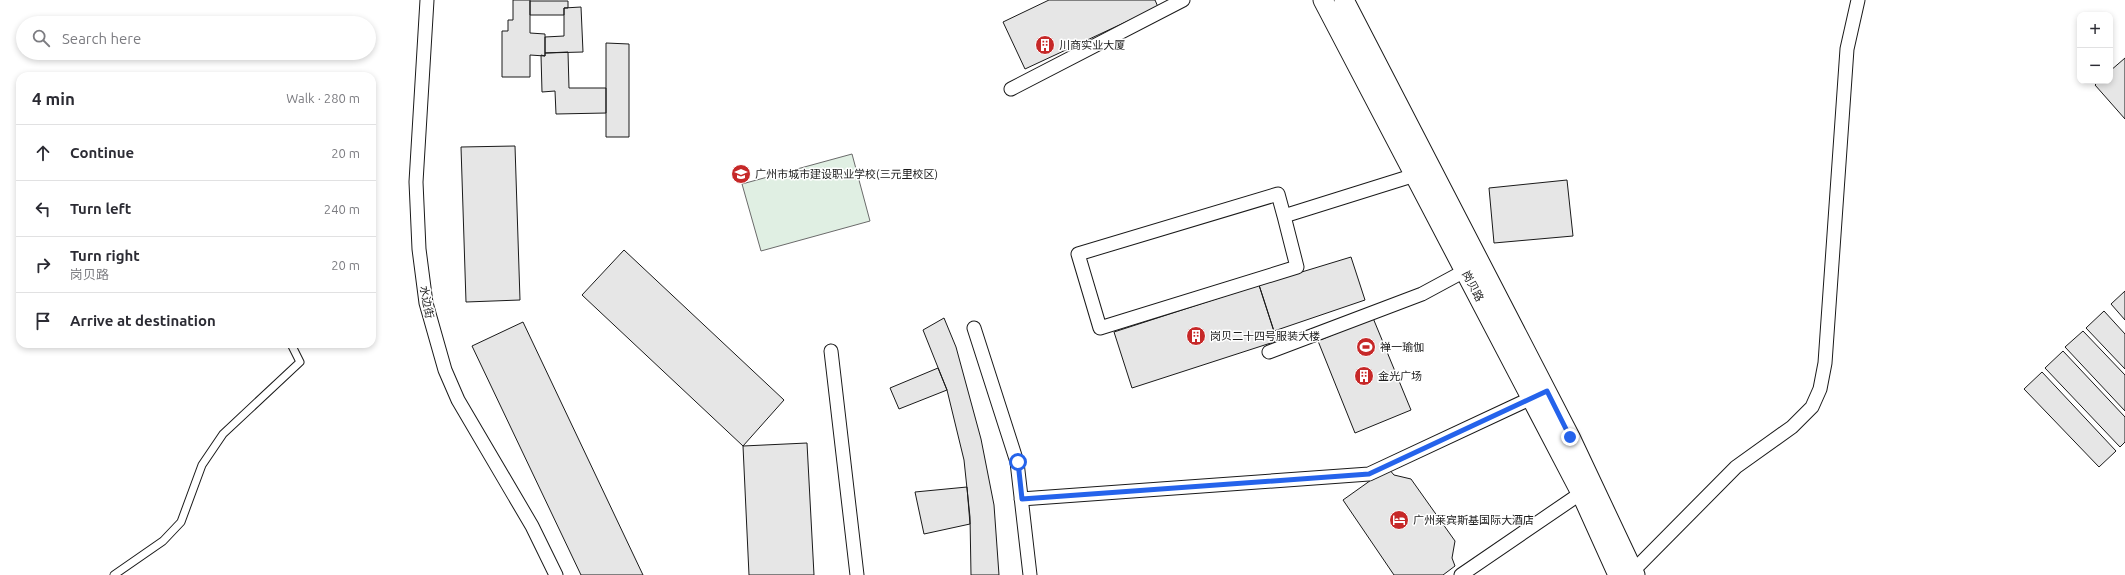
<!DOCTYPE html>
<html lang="en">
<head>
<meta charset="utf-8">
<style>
	:root { --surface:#fff; --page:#f2f2f3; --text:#2b2b33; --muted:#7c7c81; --line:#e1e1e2 }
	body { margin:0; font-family:Ubuntu,"Noto Sans SC",sans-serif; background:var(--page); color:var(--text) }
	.controls { position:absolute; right:12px; top:12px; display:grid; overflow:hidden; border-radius:8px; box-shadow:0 2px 6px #0003 }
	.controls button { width:36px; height:36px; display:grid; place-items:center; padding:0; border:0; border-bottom:1px solid var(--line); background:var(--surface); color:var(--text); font:20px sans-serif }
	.stop { position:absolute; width:12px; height:12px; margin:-9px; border:3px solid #2563eb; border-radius:50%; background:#fff }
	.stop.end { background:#2563eb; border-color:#fff; box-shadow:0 1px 4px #0008 }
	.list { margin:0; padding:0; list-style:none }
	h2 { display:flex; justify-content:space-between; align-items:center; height:52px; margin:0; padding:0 16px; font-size:17px }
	h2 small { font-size:13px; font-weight:400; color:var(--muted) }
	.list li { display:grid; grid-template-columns:26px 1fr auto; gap:12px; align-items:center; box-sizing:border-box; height:56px; padding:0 16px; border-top:1px solid var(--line) }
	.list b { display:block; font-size:15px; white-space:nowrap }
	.list p { margin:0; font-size:13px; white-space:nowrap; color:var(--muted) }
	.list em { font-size:13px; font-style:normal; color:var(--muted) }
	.icon { flex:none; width:22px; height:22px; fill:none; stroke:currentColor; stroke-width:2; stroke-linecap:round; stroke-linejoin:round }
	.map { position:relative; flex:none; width:2125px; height:575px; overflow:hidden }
	.search { position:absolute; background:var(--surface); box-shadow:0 2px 6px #0003; left:16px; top:16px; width:360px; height:44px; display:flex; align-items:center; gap:10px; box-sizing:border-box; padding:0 14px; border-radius:22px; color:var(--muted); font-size:15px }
	.panel { position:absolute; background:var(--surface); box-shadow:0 2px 6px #0003; left:16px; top:72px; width:360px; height:276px; border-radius:12px }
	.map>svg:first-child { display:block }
</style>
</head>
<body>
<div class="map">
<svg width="2125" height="575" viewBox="0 0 2125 575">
	<rect width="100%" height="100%" fill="#fff"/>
	<path fill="#e0efe3" stroke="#6a6a6a" d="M852 154 870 221 761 251 742 184Z"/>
	<path fill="#e6e6e6" stroke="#1a1a1a" d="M513 0H530V33L545 34V56L530 55V77H502V31H508V20H513Z
		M1049 0H1155L1158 7 1025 69 1003 22Z
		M530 1H568V8H564V15H530Z
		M581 7 583 52 545 53V37L564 36V8Z
		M606 43 629 44V137H606Z
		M568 52 569 88H606V113L556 114 555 91 542 92 541 55 545 56V53Z
		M2125 58V119L2095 85 2099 81H2110V71Z
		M515 146 520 300 466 302 461 147Z
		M1567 180 1573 236 1494 243 1489 188Z
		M624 250 784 400 743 446 582 295Z
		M1351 257 1365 300 1274 331 1259 285Z
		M1259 285 1277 341 1132 388 1114 332Z
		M2125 291V320L2111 304Z
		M2104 311 2125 334V369L2086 328Z
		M944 318 956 347 981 439 994 505 999 575H971L970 517 964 460 947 390 923 330Z
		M1373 318 1411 410 1355 433 1318 341Z
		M523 322 643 575H581L472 346Z
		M2083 331 2125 375V411L2065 347Z
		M2063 351 2125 417V442L2120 447 2045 368Z
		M938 368 947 390 899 409 890 388Z
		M2042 372 2116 451 2099 467 2024 389Z
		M807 443 814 575H749L743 446Z
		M1388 468 1394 475 1411 479 1455 541 1452 558 1455 566 1443 575H1394L1343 500Z
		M967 487 970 524 924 534 915 492Z"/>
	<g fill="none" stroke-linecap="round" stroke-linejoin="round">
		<defs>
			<path id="service" d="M114 575 163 541 181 522 202 465 223 434 300 362 291 344"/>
			<path id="minor" d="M427 0 416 182 419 249 426 303 445 370 458 400 532 526 556 575
				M1011 89 1183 0
				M1284 216 1278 194 1078 254 1100 328 1297 267 1284 216 1415 175
				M974 328 1017 462 1030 575
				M831 351 857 575
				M1269 352 1422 294 1472 267
				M1021 499 1369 474 1538 395
				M1461 575 1587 489
				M1629 575 1736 467 1792 427 1812 407 1820 389 1825 363 1847 49 1858 0"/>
			<path id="secondary" d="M1323 0 1581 493 1618 575
				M1344 0 1570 437 1635 575"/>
		</defs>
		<use href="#service" stroke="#1a1a1a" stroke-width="9"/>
		<use href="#minor" stroke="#1a1a1a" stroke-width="15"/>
		<use href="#secondary" stroke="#1a1a1a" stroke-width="21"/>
		<use href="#service" stroke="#fff" stroke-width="7"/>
		<use href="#minor" stroke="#fff" stroke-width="13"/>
		<use href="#secondary" stroke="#fff" stroke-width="19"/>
	</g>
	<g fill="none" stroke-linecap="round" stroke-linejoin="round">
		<path stroke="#2563eb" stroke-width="5" d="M1018 462 1022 499 1369 474 1547 391 1570 437"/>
	</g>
	<defs>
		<symbol id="building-disc" viewBox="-11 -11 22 22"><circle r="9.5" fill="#c62828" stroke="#fff"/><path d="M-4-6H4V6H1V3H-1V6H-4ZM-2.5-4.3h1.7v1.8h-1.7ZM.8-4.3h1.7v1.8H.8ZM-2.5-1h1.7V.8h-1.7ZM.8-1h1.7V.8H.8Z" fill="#fff"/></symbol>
		<symbol id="school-disc" viewBox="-11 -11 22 22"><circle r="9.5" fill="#c62828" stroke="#fff"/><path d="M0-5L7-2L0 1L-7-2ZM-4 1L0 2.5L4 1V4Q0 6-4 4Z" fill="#fff"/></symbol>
		<symbol id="stadium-disc" viewBox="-11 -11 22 22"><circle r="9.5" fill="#c62828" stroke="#fff"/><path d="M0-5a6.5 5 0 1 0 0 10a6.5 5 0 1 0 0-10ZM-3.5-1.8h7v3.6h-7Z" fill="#fff"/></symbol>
		<symbol id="hotel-disc" viewBox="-11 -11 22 22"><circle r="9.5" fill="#c62828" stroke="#fff"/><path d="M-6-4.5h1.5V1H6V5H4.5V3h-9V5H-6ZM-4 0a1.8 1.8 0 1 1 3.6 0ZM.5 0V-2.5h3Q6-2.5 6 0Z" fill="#fff"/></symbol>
	</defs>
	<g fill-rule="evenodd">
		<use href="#building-disc" x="1034" y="34" width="22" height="22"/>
		<use href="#school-disc" x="730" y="163" width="22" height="22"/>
		<use href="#building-disc" x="1185" y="325" width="22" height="22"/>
		<use href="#stadium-disc" x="1355" y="336" width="22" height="22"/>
		<use href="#building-disc" x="1353" y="365" width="22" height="22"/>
		<use href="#hotel-disc" x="1388" y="509" width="22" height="22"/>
	</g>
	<g text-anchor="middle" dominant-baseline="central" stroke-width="3" stroke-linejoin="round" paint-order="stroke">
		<g font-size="11" fill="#1a1a1a" stroke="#fff" text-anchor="start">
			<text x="1059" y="45">川商实业大厦</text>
			<text x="755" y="174">广州市城市建设职业学校(三元里校区)</text>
			<text x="1210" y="336">岗贝二十四号服装大楼</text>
			<text x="1380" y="347">禅一瑜伽</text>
			<text x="1378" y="376">金光广场</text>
			<text x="1413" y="520">广州莱宾斯基国际大酒店</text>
		</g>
		<g font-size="11" fill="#1a1a1a" stroke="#fff">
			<text transform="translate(1473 286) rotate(62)">岗贝路</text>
			<text transform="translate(427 302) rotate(79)">水边街</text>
		</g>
	</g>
</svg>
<div class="controls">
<button>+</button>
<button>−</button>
</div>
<div class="stop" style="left:1018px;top:462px"></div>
<div class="stop end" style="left:1570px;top:437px"></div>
<div class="search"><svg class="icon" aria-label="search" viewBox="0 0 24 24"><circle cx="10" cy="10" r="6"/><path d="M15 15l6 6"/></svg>Search here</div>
<section class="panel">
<h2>4 min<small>Walk · 280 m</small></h2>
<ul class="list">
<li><svg class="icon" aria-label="ahead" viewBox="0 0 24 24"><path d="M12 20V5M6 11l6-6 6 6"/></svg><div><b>Continue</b></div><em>20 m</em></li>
<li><svg class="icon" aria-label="left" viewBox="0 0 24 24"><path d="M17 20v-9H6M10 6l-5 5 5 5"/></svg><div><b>Turn left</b></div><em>240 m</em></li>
<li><svg class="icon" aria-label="right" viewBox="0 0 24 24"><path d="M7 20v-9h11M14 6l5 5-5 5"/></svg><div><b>Turn right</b><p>岗贝路</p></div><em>20 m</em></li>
<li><svg class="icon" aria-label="arrive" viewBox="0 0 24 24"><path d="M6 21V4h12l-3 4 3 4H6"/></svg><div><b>Arrive at destination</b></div></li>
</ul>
</section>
</div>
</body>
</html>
